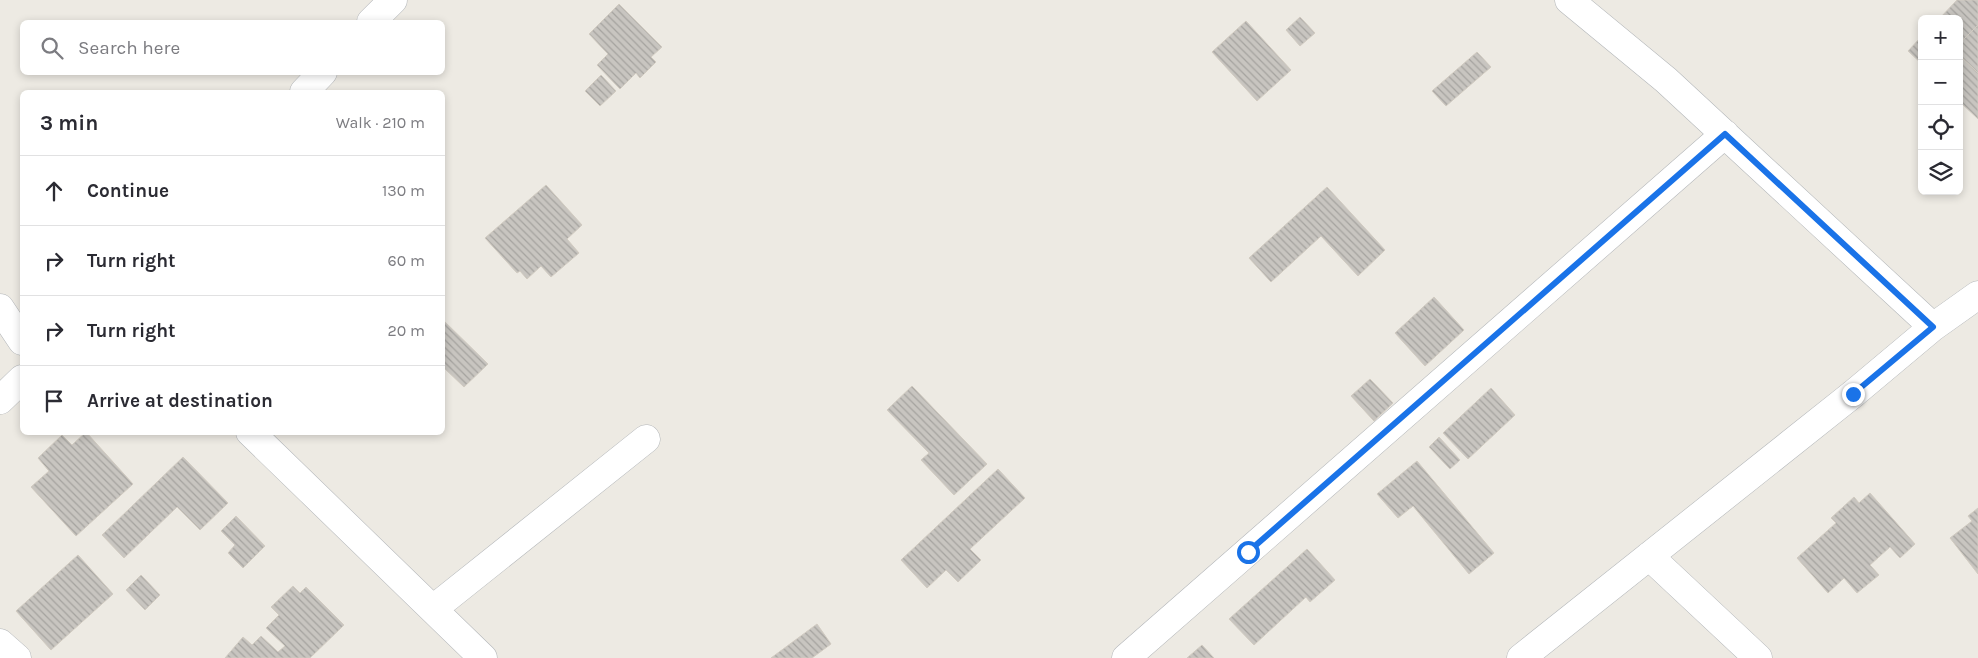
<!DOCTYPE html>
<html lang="en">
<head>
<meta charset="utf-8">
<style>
	:root { --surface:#fff; --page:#f2f2f3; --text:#2b2b33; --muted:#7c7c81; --line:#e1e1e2 }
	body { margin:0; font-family:Karla,sans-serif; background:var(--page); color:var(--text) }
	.controls { position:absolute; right:15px; top:15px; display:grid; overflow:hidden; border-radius:8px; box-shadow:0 2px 8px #0003 }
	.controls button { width:45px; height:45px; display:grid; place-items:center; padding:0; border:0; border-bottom:1px solid var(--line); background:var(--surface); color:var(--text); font:25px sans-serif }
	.stop { position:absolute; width:15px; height:15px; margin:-11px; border:4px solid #1a73e8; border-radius:50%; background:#fff }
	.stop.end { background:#1a73e8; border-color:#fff; box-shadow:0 1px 5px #0008 }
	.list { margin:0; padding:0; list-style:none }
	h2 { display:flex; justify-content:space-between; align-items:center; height:65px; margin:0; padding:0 20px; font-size:21px }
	h2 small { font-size:16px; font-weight:400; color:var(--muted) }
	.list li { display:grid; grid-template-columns:32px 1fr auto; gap:15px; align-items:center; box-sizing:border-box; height:70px; padding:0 20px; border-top:1px solid var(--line) }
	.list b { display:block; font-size:19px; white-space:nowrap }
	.list em { font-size:16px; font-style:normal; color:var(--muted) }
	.icon { flex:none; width:28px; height:28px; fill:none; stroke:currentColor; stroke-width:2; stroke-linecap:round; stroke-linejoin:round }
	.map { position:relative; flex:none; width:1978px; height:658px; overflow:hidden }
	.search { position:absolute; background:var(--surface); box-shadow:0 2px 8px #0003; left:20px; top:20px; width:425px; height:55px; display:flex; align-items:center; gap:12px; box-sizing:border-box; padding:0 18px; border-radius:8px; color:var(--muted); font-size:19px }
	.panel { position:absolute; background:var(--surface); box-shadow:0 2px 8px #0003; left:20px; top:90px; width:425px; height:345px; border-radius:8px }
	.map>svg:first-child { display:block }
</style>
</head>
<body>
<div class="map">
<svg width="1978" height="658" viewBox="0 0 1978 658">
	<defs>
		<pattern id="building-back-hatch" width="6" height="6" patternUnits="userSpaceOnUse" patternTransform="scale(1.25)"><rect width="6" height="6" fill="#c8c5c0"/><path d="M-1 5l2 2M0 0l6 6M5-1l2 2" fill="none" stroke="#a5a39f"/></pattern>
	</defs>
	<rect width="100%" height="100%" fill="#edeae3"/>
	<path fill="url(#building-back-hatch)" stroke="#d1cbc1" d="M1957 0H1978V25L1959 44V19H1939Z
		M619 4 662 47 651 57 656 62 640 78 636 73 620 89 597 65 608 54 589 34Z
		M1300 17 1315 33 1300 46 1286 30Z
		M1246 21 1291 70 1257 101 1212 52Z
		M1978 25V73L1959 55V44Z
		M1922 36V64L1908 51Z
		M1477 52 1491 67 1446 106 1432 91Z
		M1959 55 1978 73V119L1959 101Z
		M601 75 616 91 600 106 585 91Z
		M546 185 582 225 567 239 579 253 551 277 541 266 527 279 520 271 517 273 485 238Z
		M1327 187 1385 250 1358 276 1321 236 1271 282 1249 258Z
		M1434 297 1464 330 1425 366 1395 333Z
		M442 319 488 364 464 387 442 366Z
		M1370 379 1393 403 1374 421 1351 396Z
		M912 386 987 464 954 495 921 460 929 453 887 410Z
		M1491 388 1515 415 1468 459 1443 433Z
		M86 432 133 484 76 536 31 487 49 471 38 458 62 435 72 445Z
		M1439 437 1460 460 1450 469 1429 447Z
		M183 457 228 503 200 530 177 507 124 558 102 535Z
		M1417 461 1494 553 1469 574 1413 506 1398 518 1377 494Z
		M998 469 1025 498 970 549 981 560 958 582 946 570 927 588 901 560Z
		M1870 493 1915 544 1900 558 1890 547 1870 565 1879 575 1857 593 1844 578 1828 593 1797 558 1836 523 1831 518 1854 497 1859 503Z
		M1978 508V574L1950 538 1972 521 1968 516Z
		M236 516 265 546 243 568 228 553 235 545 221 531Z
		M1307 549 1335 580 1310 602 1306 597 1254 645 1229 619Z
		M78 555 113 594 51 650 16 611Z
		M141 575 160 595 145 610 126 590Z
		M293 586 300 593 306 587 344 625 310 658H225L243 637 252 645 261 636 278 652 285 646 266 628 279 615 271 607Z
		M817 624 831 644 812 658H771Z
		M1202 645 1214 658H1187Z"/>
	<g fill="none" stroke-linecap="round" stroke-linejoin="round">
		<defs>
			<path id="minor" d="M1569 0 1666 80 1933 327
				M371 22 393 0
				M304 92 323 72
				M0 308 22 341
				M0 400 22 379
				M250 432 483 658
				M1649 556 1758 658
				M433 609 646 439
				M0 643 17 658
				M1126 658 1725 134
				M1521 658 1853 394 1933 327 1978 295"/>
		</defs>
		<use href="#minor" stroke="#b3b6b9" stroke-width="29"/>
		<use href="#minor" stroke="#fff" stroke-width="28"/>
	</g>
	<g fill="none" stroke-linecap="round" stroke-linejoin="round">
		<path stroke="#1a73e8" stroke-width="6" d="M1248 552 1725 134 1933 327 1853 394"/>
	</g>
</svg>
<div class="controls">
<button>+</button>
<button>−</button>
<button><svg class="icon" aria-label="locate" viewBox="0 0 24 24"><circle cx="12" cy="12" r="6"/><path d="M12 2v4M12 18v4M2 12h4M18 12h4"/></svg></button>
<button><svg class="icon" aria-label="layers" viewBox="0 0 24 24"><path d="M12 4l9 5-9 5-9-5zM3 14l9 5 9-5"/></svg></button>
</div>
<div class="stop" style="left:1248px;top:552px"></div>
<div class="stop end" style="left:1853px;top:394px"></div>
<div class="search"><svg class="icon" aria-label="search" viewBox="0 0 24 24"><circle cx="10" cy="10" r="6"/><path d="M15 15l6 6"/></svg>Search here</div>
<section class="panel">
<h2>3 min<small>Walk · 210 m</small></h2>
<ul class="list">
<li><svg class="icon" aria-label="ahead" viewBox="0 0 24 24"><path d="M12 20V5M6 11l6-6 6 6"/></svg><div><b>Continue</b></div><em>130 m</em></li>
<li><svg class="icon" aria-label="right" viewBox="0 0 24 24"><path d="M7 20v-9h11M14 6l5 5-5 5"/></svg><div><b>Turn right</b></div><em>60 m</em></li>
<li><svg class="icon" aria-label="right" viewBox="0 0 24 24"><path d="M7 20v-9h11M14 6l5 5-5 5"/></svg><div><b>Turn right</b></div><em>20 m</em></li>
<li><svg class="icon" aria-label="arrive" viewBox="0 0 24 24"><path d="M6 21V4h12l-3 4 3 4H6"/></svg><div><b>Arrive at destination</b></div></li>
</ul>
</section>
</div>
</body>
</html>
